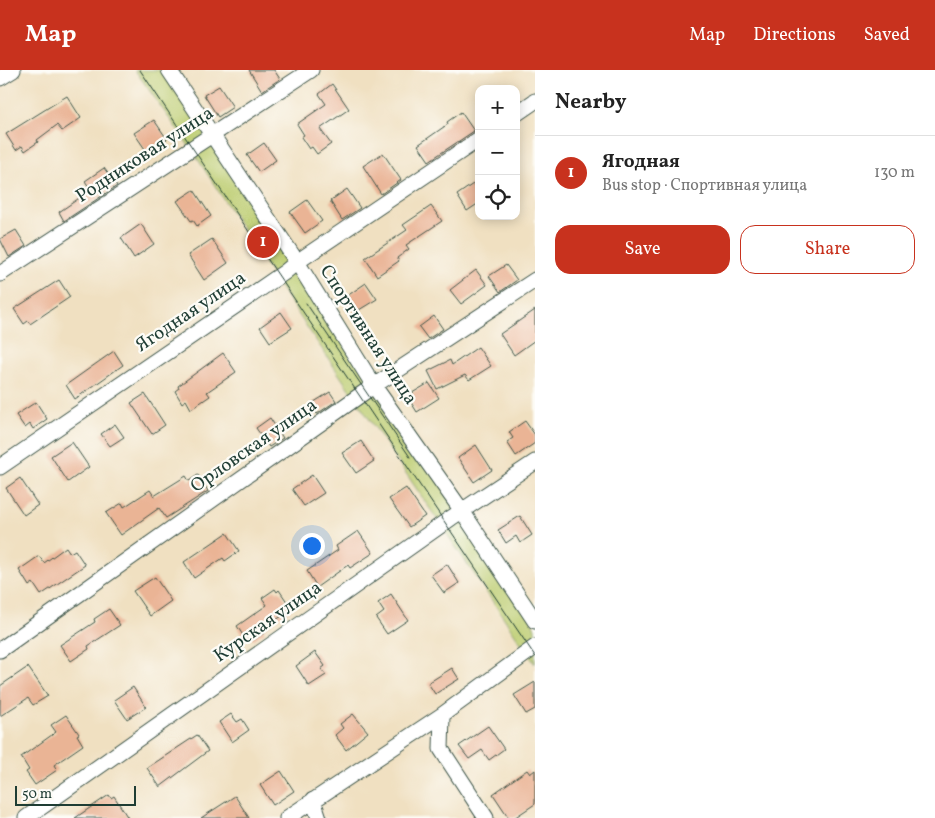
<!DOCTYPE html>
<html lang="en">
<head>
<meta charset="utf-8">
<style>
	:root { --surface:#fff; --page:#f2f2f2; --text:#222; --muted:#767676; --line:#e0e0e0; --accent:#c8321e }
	body { margin:0; font-family:Vollkorn,serif; background:var(--page); color:var(--text) }
	.controls { position:absolute; right:15px; top:15px; display:grid; overflow:hidden; border-radius:10px; box-shadow:0 2px 12px #0003 }
	.controls button { width:45px; height:45px; display:grid; place-items:center; padding:0; border:0; border-bottom:1px solid var(--line); background:var(--surface); color:var(--text); font:25px sans-serif }
	.scale { position:absolute; left:15px; bottom:12px; width:121px; box-sizing:border-box; padding-left:5px; border:2px solid #1f3d34; border-top:0; font-size:14px; line-height:18px; white-space:nowrap; color:#1f3d34; -webkit-text-stroke:4px #fdfcf7; paint-order:stroke }
	.you { position:absolute; left:311px; top:475px; width:18px; height:18px; margin:-12px; border:4px solid #fff; border-radius:50%; background:#1a73e8; box-shadow:0 0 0 8px #1a73e833 }
	.badge { display:grid; place-items:center; width:32px; height:32px; border-radius:50%; background:var(--accent); color:#fff; font-size:16px; font-weight:700 }
	.pin { position:absolute; translate:-50% -50%; border:2px solid #fff; box-shadow:0 1px 5px #0006 }
	.list { margin:0; padding:0; list-style:none }
	h2 { display:flex; justify-content:space-between; align-items:center; height:65px; margin:0; padding:0 20px; font-size:21px }
	h2 small { font-size:16px; font-weight:400; color:var(--muted) }
	.list li { display:grid; grid-template-columns:32px 1fr auto; gap:15px; align-items:center; box-sizing:border-box; height:75px; padding:0 20px; border-top:1px solid var(--line) }
	.list b { display:block; font-size:19px; white-space:nowrap }
	.list p { margin:0; font-size:16px; white-space:nowrap; color:var(--muted) }
	.list em { font-size:16px; font-style:normal; color:var(--muted) }
	.actions { display:flex; gap:10px; padding:15px 20px }
	.actions a { flex:1; padding:11px 0; border:1px solid var(--accent); border-radius:15px; text-align:center; font-size:18px; color:var(--accent) }
	.actions .main { background:var(--accent); color:#fff }
	.icon { flex:none; width:28px; height:28px; fill:none; stroke:currentColor; stroke-width:2; stroke-linecap:round; stroke-linejoin:round }
	.map { position:relative; flex:none; width:535px; height:748px; overflow:hidden }
	header { display:flex; align-items:center; gap:30px; box-sizing:border-box; height:70px; padding:0 25px; background:var(--accent); color:#fff }
	header strong { font-size:24px }
	nav { display:flex; gap:28px; margin-inline-start:auto; font-size:18px }
	main { display:flex }
	aside { flex:1; background:var(--surface) }
	.map>svg:first-child { display:block }
</style>
</head>
<body>
<header>
<strong>Map</strong>
<nav><a>Map</a><a>Directions</a><a>Saved</a></nav>
</header>
<main>
<div class="map">
<svg width="535" height="748" viewBox="0 0 535 748">
	<rect width="100%" height="100%" fill="#fdfcf7"/>
	<filter id="ink" filterUnits="userSpaceOnUse"><feTurbulence type="fractalNoise" baseFrequency=".02" numOctaves="2"/><feDisplacementMap in="SourceGraphic" scale="10" xChannelSelector="R" yChannelSelector="G"/><feConvolveMatrix kernelMatrix="1 2 1 2 8 2 1 2 1" color-interpolation-filters="sRGB"/></filter>
	<filter id="wash" filterUnits="userSpaceOnUse"><feTurbulence type="fractalNoise" baseFrequency=".0096" numOctaves="4" result="noise"/><feDisplacementMap in="SourceGraphic" scale="20" xChannelSelector="R" yChannelSelector="G"/><feGaussianBlur stdDeviation="1.12" result="paint"/><feColorMatrix in="noise" values="0 0 0 0 0 0 0 0 0 0 0 0 0 0 0 0 0 1.4 0 .05"/><feComposite in="paint" operator="in"/></filter>
	<g filter="url(#wash)">
		<rect width="100%" height="100%" fill="#f0e0c1"/>
		<path fill="#bccc6f" stroke="#6e8452" d="M135 0H166L529 544 535 559V594L280 217 194 83Z"/>
		<g id="blocks">
			<path fill="#eab495" d="M249 0H274L280 9 262 21Z
				M332 14 349 39 320 59 331 74 317 84 312 77 309 79 301 67 304 65 297 54 326 34 319 24Z
				M219 16 233 37 218 47 204 25Z
				M67 26 81 48 62 61 57 55 37 70 38 72 25 81 22 76 16 80 6 64Z
				M461 42 474 61 429 91 418 75 448 54 447 52Z
				M154 50 167 69 147 82 134 63Z
				M264 73 276 90 259 102 247 85Z
				M383 83 401 110 381 124 363 96Z
				M104 98 117 116 64 151 59 142 91 120 85 111Z
				M473 114 479 122V133L467 141 457 125Z
				M347 119 360 138 342 150 330 131Z
				M194 120 211 146 197 156 193 150 191 151 177 131Z
				M307 130 322 151 305 163 290 142Z
				M431 136 442 151 406 175 409 179 397 188 399 191 377 206 365 188 407 160 403 155Z
				M141 154 154 174 134 188 121 168Z
				M16 160 26 176 9 187 0 169Z
				M212 169 228 193 204 210 188 185Z
				M506 195 517 210 500 222 489 206Z
				M476 200 487 215 461 234 450 220Z
				M59 210 70 227 30 254 28 251 24 254 14 239Z
				M366 213 377 229 354 243 344 228Z
				M535 240V270L514 285 500 264Z
				M281 242 292 258 270 272 260 257Z
				M434 246 443 259 428 269 419 257Z
				M478 277 491 296 469 310 465 305 437 319 428 301 450 290 452 295Z
				M114 281 123 295 75 329 66 315Z
				M223 283 236 302 207 322 210 326 191 339 186 330 182 333 175 321 179 318 178 316Z
				M429 313 439 328 417 342 407 326Z
				M330 322 336 331 317 344 311 334Z
				M145 324 165 355 152 364 131 333Z
				M36 332 47 349 33 359 30 354 25 358 16 345Z
				M270 348 283 368 269 377 256 358Z
				M525 351 535 365V373L516 386 507 372 513 368 509 362Z
				M115 354 124 367 110 376 101 364Z
				M361 371 374 391 356 403 342 383Z
				M72 372 89 397 68 412 51 386Z
				M476 375 492 400 474 412 458 388Z
				M198 405 208 421 166 448 159 438 121 465 106 443 122 433 124 437 150 420 154 426 186 406 189 411Z
				M312 405 324 423 304 436 292 419Z
				M20 408 38 435 24 445 6 418Z
				M406 418 425 446 409 457 389 429Z
				M520 446 532 465 520 473 516 466 506 473 498 460Z
				M358 461 373 483 350 498 348 495 317 517 307 501 338 480 336 476Z
				M227 463 239 481 225 491 223 488 194 508 184 492Z
				M66 477 70 483 75 480 85 495 41 525 33 513 29 516 19 500 39 486 44 493Z
				M447 494 459 513 444 523 431 505Z
				M155 507 171 531 150 546 133 521Z
				M275 519 277 522 279 520 292 539 263 559 265 562 253 570 250 567 246 570 237 556 267 535 262 528Z
				M391 524 408 550 387 564 376 548 384 542 378 533Z
				M109 539 120 555 88 576 89 579 71 591 60 575 95 552 94 549Z
				M315 582 325 596 321 599 326 605 309 616 296 596Z
				M28 597 48 626 33 635 28 628 0 646V616Z
				M452 598 459 609 435 624 428 613Z
				M535 612V639L526 644 514 625Z
				M133 617 146 637 127 649 114 630Z
				M231 644 237 652 242 649 249 660 232 672 219 652Z
				M353 644 368 662 346 680 335 665 343 658 340 654Z
				M66 645 79 664 77 665 83 675 54 695 57 700 35 715 26 702 29 700 21 687 56 662 51 655Z
				M488 656 504 679 489 690 482 680 469 689 459 676Z
				M197 665 208 681 160 717 147 698Z
				M527 700 530 704 535 700V734L514 748H509L493 724Z
				M281 701 294 721 273 735 260 715Z
				M109 725 111 728 114 726 128 748H75Z
				M235 726 249 748H201Z"/>
		</g>
	</g>
	<g filter="url(#ink)">
		<use href="#blocks" fill-opacity="0" stroke="#3e5549" stroke-width="1"/>
		<g fill="none" stroke-linecap="round" stroke-linejoin="round">
			<defs>
				<path id="minor" d="M169 0 297 192 374 316 462 441 535 551
					M0 8 13 0
					M516 44 535 31
					M0 204 311 0
					M0 397 285 202 297 192 479 69
					M0 580 366 321 535 210
					M442 645 441 679 486 748
					M313 730 319 748
					M26 748 451 448 535 392
					M287 748 442 645 535 577"/>
			</defs>
			<use href="#minor" stroke="#3e5549" stroke-width="17"/>
			<use href="#minor" stroke="#fff" stroke-width="15"/>
			<path stroke="#1f3d34" stroke-width="1" d="M140 0 535 586
				M306 233 410 387"/>
		</g>
	</g>
	<g text-anchor="middle" dominant-baseline="central" stroke-width="4.5" stroke-linejoin="round" paint-order="stroke">
		<g font-size="19" fill="#1f3d34" stroke="#fdfcf7">
			<text transform="translate(145 85) rotate(-33)">Родниковая улица</text>
			<text transform="translate(191 242) rotate(-34)">Ягодная улица</text>
			<text transform="translate(368 265) rotate(57)">Спортивная улица</text>
			<text transform="translate(254 376) rotate(-35)">Орловская улица</text>
			<text transform="translate(268 552) rotate(-35)">Курская улица</text>
		</g>
	</g>
</svg>
<div class="controls">
<button>+</button>
<button>−</button>
<button><svg class="icon" aria-label="locate" viewBox="0 0 24 24"><circle cx="12" cy="12" r="6"/><path d="M12 2v4M12 18v4M2 12h4M18 12h4"/></svg></button>
</div>
<div class="scale">50 m</div>
<div class="you"></div>
<div class="pin badge" style="left:263px;top:172px">1</div>
</div>
<aside>
<h2>Nearby<small></small></h2>
<ul class="list">
<li><span class="badge">1</span><div><b>Ягодная</b><p>Bus stop · Спортивная улица</p></div><em>130 m</em></li>
</ul>
<div class="actions"><a class="main">Save</a><a>Share</a></div>
</aside>
</main>
</body>
</html>
